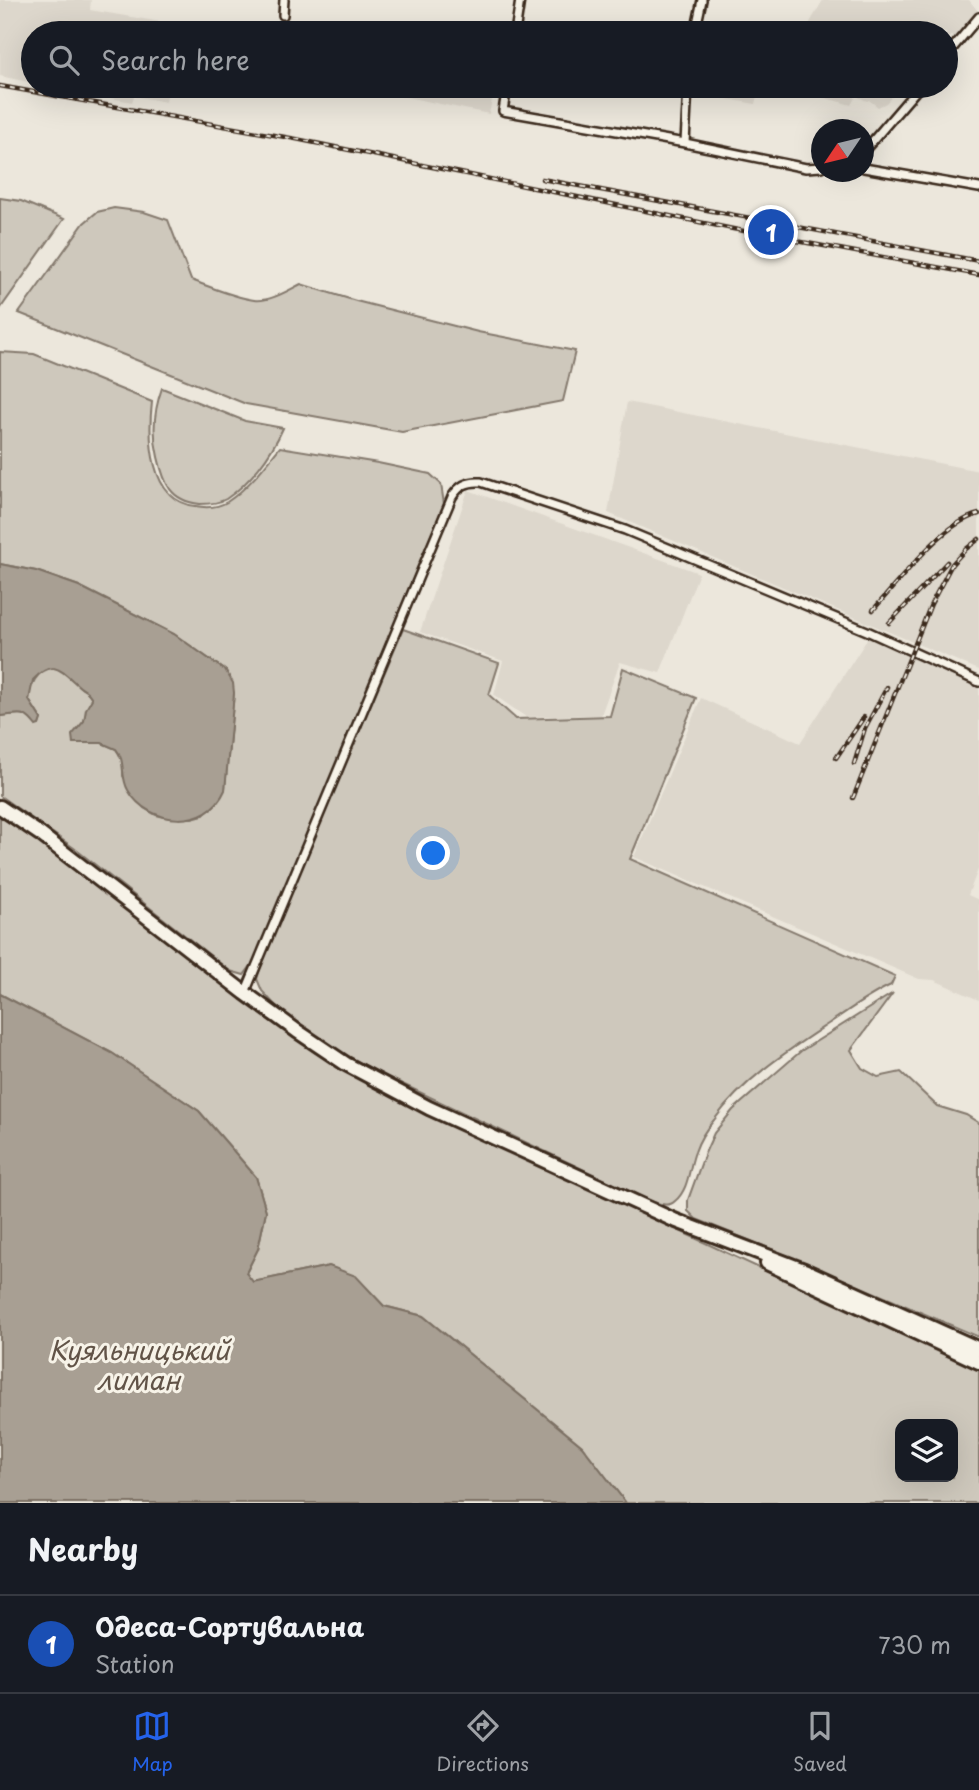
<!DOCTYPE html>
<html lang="en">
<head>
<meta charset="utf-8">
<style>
	:root { --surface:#171b24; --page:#242831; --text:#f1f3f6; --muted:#9ea1a6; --line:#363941; --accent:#2563eb }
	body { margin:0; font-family:"Playpen Sans",sans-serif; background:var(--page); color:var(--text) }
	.controls { position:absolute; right:21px; bottom:21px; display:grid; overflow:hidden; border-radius:14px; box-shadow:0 7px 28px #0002 }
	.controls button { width:63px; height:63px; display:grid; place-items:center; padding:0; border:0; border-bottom:2px solid var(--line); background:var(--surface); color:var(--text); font:35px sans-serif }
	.compass { position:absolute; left:811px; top:119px; width:63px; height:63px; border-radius:50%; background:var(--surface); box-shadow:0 7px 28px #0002; rotate:235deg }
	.you { position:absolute; left:434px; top:854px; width:24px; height:24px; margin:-18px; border:5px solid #fff; border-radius:50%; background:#1a73e8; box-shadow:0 0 0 10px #1a73e833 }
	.badge { display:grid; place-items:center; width:46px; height:46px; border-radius:50%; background:var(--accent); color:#fff; font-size:23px; font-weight:700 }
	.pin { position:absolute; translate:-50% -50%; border:4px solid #fff; box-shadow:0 2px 7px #0006 }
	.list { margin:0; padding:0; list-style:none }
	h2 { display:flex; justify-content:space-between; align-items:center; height:91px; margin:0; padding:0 28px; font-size:30px }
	h2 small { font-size:23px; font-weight:400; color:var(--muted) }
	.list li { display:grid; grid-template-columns:46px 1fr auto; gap:21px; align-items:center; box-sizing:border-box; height:98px; padding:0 28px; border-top:2px solid var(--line) }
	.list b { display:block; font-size:26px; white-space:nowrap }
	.list p { margin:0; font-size:23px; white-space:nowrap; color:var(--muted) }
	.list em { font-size:23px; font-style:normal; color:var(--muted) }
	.icon { flex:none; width:38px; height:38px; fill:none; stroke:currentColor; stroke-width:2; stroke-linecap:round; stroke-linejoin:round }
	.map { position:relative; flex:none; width:979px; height:1503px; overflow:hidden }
	.search { position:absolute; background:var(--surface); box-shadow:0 7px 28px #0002; left:21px; right:21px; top:21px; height:77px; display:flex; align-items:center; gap:18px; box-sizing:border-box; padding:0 24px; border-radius:38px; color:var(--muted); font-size:26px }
	.sheet { height:189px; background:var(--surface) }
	nav { display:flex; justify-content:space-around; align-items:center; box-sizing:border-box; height:98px; border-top:2px solid var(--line); background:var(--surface); font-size:19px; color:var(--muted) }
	nav a { display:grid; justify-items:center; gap:4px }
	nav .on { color:var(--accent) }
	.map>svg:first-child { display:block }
</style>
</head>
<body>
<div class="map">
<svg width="979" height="1503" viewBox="0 0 979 1503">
	<rect width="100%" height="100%" fill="#ece7dc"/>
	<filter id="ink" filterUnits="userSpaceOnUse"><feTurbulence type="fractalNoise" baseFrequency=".0143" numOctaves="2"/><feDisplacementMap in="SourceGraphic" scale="14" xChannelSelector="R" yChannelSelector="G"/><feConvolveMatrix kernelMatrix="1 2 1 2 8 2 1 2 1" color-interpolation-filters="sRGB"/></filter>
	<g filter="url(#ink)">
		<path fill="#ddd7cc" d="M0 0H91L90 10 226 33H33V83L0 76Z
			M823 0H969L978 11 955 37 951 35 946 43V33H804Z
			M46 86H169L166 102 134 96 132 102Z
			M353 86H495L489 114Z
			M713 86H902L886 103 878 107 869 100 867 101 856 96 851 105 786 87 784 95 758 91 755 104 711 96Z
			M627 402 979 471V670L608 513Z
			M468 490 699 573 660 673 620 662 601 715 526 717 494 695 503 661 420 632Z
			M868 638 979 688V867L968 895 979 900V1000L934 980 919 979 634 857 701 698 800 743Z"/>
		<path fill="#cec8bc" stroke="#84796d" stroke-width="2" fill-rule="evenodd" d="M0 198 21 201 64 219 0 309Z
			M114 208 144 212 168 220 191 280C211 287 233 297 254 300 270 302 287 291 301 284L356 301 478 332 575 351 563 401 402 432 246 404 19 313 84 223 97 212Z
			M0 352 34 354 152 402C148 437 149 501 195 506 206 508 217 508 227 502 248 488 265 466 280 447L378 463 430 474 441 484 444 504 253 963 244 975 230 971 74 848 0 796V716C19 715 24 709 36 725H39L41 719 29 700C29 682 44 659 64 671 71 675 75 683 80 687 86 692 89 691 92 699 87 707 88 714 84 721 79 731 76 730 73 742L102 743 116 749 123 760V776L144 808 156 815 169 818H192L203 815 225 789 234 693 226 671 174 634 79 586 36 571 0 564Z
			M162 388 245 421 283 428C271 455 250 483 226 499 219 503 208 504 200 504 170 501 164 483 158 457 152 433 154 410 162 388Z
			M403 629 499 663 489 695 516 719 610 716 623 668 696 698 630 859 895 976 891 985C869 995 849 1010 828 1024 786 1052 744 1079 714 1120 706 1129 699 1140 695 1152 689 1167 689 1190 675 1201 668 1208 658 1203 650 1201L377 1072 326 1044 277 1007 262 991 257 979 264 956Z
			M0 815 68 862 264 1016 314 1052 351 1074 449 1124 979 1370V1503H626L582 1446 423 1316 384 1306 356 1277 329 1266 253 1282 246 1273 258 1249 266 1211 256 1177 199 1111 112 1053 0 994ZM900 1424H953V1477H900Z
			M893 993 851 1050 862 1068 878 1077 901 1072 937 1106 966 1115 979 1123V1337L774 1250 696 1219 688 1211V1200L705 1153 714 1133 733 1110 801 1051Z"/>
		<path fill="#a89f93" stroke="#7c7064" stroke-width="2" d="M0 564 36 571 79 586 174 634 226 671 233 683 234 693 225 790C208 830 149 827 128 790 120 776 126 761 116 749L102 743H73L72 735 84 721 86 709 92 699C89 691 86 692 80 687 62 672 54 657 33 680L29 700 41 719 39 725 36 726C23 709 20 715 0 716Z
			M0 994 112 1053 199 1111 256 1177 266 1211 258 1249 246 1273 253 1282 329 1266 356 1276 384 1306 423 1316 582 1446 626 1503H0Z"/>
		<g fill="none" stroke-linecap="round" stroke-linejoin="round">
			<defs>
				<path id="street" d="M283 15 284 0
					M515 33 520 0
					M695 33 702 0
					M946 56 979 17
					M507 86 503 111 685 143 806 168 822 167
					M685 143 688 86
					M864 151 920 86
					M864 168 979 188
					M245 993 452 497C459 486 467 481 481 482L625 530 867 631 979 682"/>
				<path id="highway" d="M0 807 40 834 245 993 297 1031 346 1064 429 1108 674 1220 804 1270 979 1349
					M767 1263 979 1362"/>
			</defs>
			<use href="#street" stroke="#3b2a1e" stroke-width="12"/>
			<use href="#highway" stroke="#3b2a1e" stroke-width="18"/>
			<use href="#street" stroke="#f7f3e8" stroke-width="7"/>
			<use href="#highway" stroke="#f7f3e8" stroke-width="12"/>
			<defs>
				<path id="rail" d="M0 86 296 139 733 229 979 275
					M542 179 979 261
					M873 610C901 580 940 524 979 514
					M889 623 947 562
					M836 758 864 717
					M854 764 865 728 887 687
					M853 798 931 604 952 564 966 549 979 539"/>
			</defs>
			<use href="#rail" stroke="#3b2a1e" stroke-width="4.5"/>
			<use href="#rail" stroke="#f7f3e8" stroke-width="2" stroke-dasharray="5" stroke-linecap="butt"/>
		</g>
	</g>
	<g text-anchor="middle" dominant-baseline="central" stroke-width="6" stroke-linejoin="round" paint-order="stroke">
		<g font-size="26" font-style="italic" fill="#615347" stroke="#f7f3e8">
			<text x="139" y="1349">Куяльницький<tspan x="139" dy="30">лиман</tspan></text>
		</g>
	</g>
</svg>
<div class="controls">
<button><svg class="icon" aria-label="layers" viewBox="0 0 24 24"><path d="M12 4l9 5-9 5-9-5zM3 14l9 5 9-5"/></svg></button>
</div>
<svg class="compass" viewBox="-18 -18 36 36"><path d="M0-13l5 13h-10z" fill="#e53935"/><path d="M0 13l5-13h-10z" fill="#9ea1a6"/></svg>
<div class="you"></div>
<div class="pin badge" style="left:771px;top:232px;background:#1a4fb4">1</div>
<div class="search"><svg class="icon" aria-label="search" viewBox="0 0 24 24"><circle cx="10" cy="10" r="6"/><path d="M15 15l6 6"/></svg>Search here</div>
</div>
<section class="sheet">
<h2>Nearby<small></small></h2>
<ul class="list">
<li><span class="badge" style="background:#1a4fb4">1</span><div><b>Одеса-Сортувальна</b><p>Station</p></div><em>730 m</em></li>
</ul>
</section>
<nav>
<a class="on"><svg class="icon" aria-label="map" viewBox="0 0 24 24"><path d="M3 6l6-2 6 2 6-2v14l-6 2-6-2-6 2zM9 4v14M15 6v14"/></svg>Map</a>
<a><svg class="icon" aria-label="directions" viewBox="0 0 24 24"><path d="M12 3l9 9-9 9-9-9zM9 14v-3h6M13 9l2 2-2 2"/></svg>Directions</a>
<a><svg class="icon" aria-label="saved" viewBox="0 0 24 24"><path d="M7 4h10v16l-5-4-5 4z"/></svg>Saved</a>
</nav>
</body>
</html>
